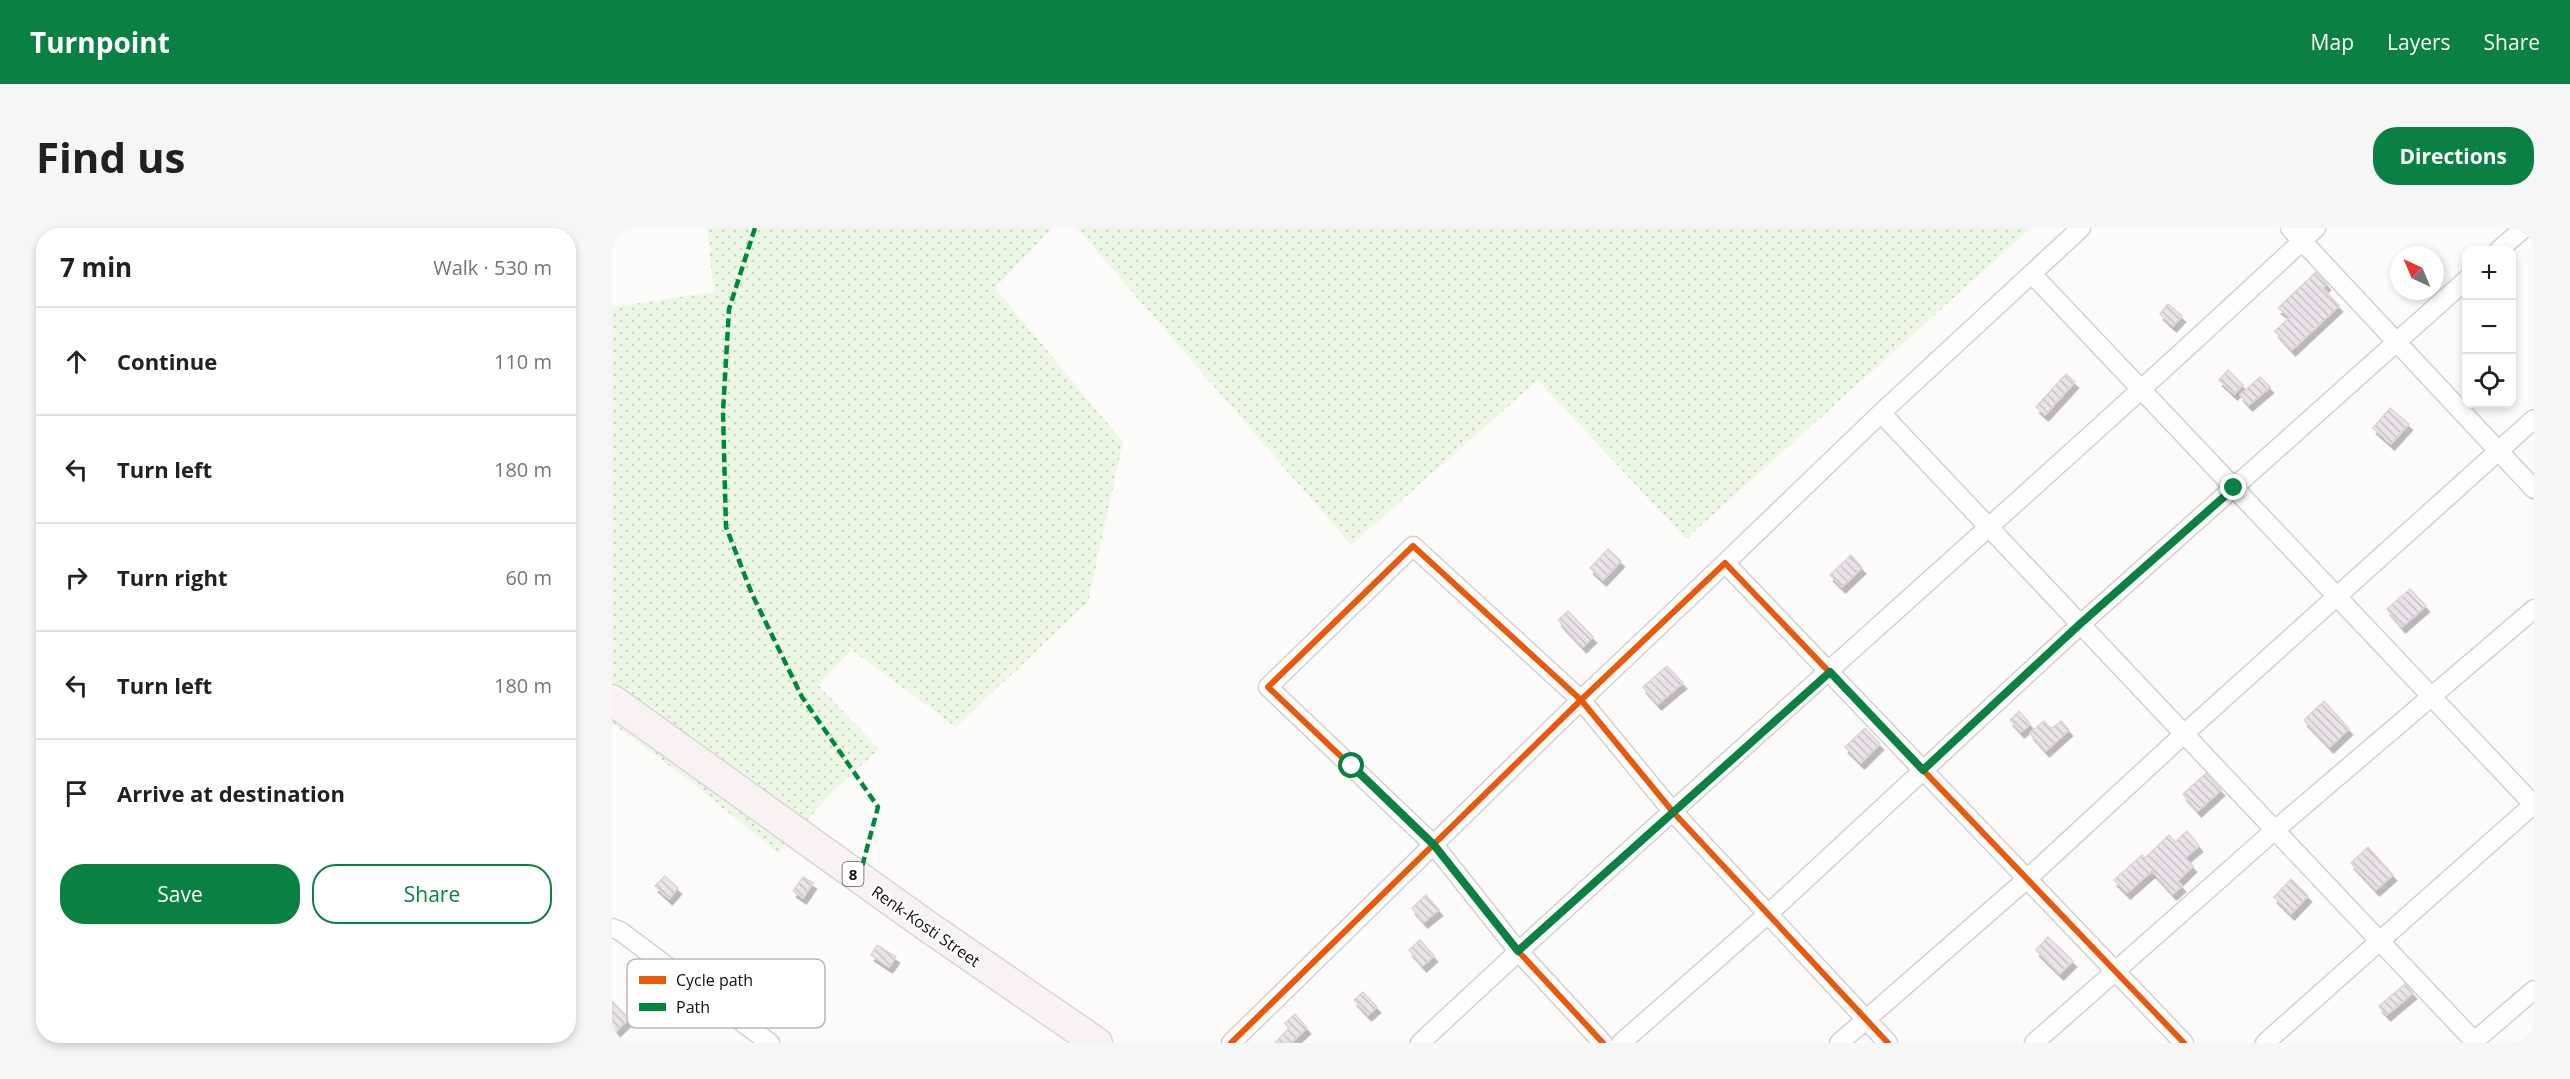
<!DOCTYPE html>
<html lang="en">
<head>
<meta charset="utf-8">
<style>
	:root { --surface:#fff; --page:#f6f6f6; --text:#202124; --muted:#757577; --line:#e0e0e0; --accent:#0b8043 }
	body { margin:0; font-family:"Open Sans",sans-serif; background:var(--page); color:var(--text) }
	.controls { position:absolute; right:18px; top:18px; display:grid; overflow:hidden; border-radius:12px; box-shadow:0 3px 9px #0003 }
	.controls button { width:54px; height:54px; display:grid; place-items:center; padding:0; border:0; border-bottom:2px solid var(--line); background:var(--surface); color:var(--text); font:30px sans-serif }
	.compass { position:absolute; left:1778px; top:18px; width:54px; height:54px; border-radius:50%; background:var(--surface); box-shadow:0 3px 9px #0003; rotate:316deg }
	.stop { position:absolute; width:18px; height:18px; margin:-14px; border:4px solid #0b8043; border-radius:50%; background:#fff }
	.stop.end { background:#0b8043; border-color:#fff; box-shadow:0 2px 6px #0008 }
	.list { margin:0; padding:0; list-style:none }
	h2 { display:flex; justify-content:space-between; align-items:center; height:78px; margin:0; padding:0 24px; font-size:26px }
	h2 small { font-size:20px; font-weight:400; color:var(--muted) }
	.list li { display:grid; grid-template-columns:39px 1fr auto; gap:18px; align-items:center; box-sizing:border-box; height:108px; padding:0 24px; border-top:2px solid var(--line) }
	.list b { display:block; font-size:22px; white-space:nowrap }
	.list em { font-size:20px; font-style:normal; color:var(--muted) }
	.actions { display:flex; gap:12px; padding:18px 24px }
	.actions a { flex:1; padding:14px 0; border:2px solid var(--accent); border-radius:24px; text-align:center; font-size:21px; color:var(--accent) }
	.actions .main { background:var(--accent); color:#fff }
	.icon { flex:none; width:33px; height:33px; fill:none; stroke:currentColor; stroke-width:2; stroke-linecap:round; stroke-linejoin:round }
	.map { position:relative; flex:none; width:1922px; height:815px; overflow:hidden; border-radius:24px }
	header { display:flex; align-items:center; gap:36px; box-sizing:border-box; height:84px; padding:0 30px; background:var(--accent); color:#fff }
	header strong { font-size:28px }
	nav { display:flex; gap:33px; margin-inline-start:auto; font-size:21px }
	.intro { display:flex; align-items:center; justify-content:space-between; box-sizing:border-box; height:144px; padding:0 36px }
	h1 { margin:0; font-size:42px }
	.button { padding:15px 27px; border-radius:24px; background:var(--accent); color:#fff; font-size:21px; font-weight:700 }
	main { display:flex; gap:36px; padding:0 36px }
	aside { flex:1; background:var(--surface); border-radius:24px; box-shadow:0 3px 9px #0003 }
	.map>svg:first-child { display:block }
</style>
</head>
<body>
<header>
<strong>Turnpoint</strong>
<nav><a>Map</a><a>Layers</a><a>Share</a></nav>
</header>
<div class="intro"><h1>Find us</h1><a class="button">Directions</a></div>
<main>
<aside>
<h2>7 min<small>Walk · 530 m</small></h2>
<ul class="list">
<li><svg class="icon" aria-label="ahead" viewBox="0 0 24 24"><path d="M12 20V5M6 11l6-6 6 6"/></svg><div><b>Continue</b></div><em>110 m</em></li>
<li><svg class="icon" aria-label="left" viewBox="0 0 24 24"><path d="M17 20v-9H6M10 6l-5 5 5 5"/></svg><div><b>Turn left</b></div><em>180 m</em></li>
<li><svg class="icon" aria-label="right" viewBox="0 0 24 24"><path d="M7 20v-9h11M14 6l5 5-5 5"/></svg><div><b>Turn right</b></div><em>60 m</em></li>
<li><svg class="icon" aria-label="left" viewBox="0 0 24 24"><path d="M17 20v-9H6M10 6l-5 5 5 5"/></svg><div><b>Turn left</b></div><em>180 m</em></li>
<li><svg class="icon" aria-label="arrive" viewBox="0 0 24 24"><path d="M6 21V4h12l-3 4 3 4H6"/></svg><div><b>Arrive at destination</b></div></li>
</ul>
<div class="actions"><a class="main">Save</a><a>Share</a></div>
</aside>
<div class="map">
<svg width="1922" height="815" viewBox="0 0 1922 815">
	<defs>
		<pattern id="grass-dots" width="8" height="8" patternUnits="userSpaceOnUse" patternTransform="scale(1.5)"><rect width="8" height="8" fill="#ecf8e5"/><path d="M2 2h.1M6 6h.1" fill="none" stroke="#cad3c3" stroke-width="1.8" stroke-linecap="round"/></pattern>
		<pattern id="building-back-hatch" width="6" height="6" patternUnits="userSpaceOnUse" patternTransform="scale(1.5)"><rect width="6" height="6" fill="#eae3e9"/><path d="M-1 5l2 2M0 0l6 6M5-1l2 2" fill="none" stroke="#c8c2c6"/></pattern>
		<filter id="shadow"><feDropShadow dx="3.5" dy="6" stdDeviation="0" flood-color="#0004"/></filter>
	</defs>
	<rect width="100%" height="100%" fill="#fcfbfa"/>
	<path fill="url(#grass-dots)" d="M95 0H441L383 60 511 214 476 374 344 499 240 422 206 457 267 521 217 567 166 625 78 553 0 495V79L102 64Z
		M465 0H1419L1074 311 926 152 739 317Z"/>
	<path fill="url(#building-back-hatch)" stroke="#d8d6d7" stroke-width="1.5" filter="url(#shadow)" d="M1704 44 1715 56 1711 60 1727 78 1680 122 1663 103 1678 89 1666 80Z
		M1556 76 1570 88 1561 98 1548 86Z
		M1616 142 1631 157 1622 166 1607 152Z
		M1454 146 1463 154 1433 187 1424 179Z
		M1648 149 1658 159 1637 177 1628 167Z
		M1778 180 1797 196 1779 216 1761 200Z
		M996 321 1009 333 991 352 978 340Z
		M1239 327 1250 340 1230 359 1218 347Z
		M1798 361 1814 378 1790 399 1775 381Z
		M956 383 981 409 971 419 946 392Z
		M1055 438 1071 455 1046 476 1031 459Z
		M1712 473 1737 501 1718 519 1692 492Z
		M1407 483 1418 496 1409 504 1398 492Z
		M1432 493 1439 501 1449 493 1457 502 1434 523 1418 505Z
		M1253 500 1268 516 1249 535 1233 519Z
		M1594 545 1609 562 1586 583 1571 566Z
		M1575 603 1587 618 1573 630 1581 638 1566 653 1570 658 1561 666 1540 643 1515 665 1502 652 1530 627 1533 630 1557 607 1563 614Z
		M1756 619 1781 647 1764 662 1739 635Z
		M53 648 66 660 57 671 43 658Z
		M191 649 201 655 191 670 181 663Z
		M1679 651 1696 668 1679 686 1662 669Z
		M814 667 827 682 812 694 800 680Z
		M1436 709 1461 733 1448 746 1424 722Z
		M808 712 822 728 811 738 797 722Z
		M265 717 284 729 277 739 259 727Z
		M1793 756 1801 765 1775 787 1767 778Z
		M751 764 765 779 756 787 742 772Z
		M0 773 17 791 0 807Z
		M683 786 695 800 679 815H663L677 800 673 795Z"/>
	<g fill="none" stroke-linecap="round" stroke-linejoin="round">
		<defs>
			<path id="street" d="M1678 0 1922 261
				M1887 22 1912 0
				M1420 46 1922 577
				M1269 185 1864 815
				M1113 335 1269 185 1469 0
				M0 700 8 703 158 815
				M619 815 969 472 1113 335 1572 815
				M808 815C1103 539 1409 276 1704 0
				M991 815 906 723 822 617 656 459 801 318 969 472 1061 584 1276 815
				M1009 815 1156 686 1469 396 1854 52
				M1227 815 1415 651 1572 506 1922 191
				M1422 815 1663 602 1922 381
				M1653 815 1922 576
				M1860 815 1922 762"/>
			<path id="primary" d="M0 472 315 698 485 815"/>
		</defs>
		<use href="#street" stroke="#d3d0ce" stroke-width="21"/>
		<use href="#primary" stroke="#d8d7d6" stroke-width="33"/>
		<use href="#street" stroke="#fffefe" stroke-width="18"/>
		<use href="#primary" stroke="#f8f2f3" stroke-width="30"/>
		<path stroke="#00873e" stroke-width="4.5" stroke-dasharray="9 4.5" stroke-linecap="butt" d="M143 0 117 81 111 184 114 299 140 366 190 469 266 579 247 650"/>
		<defs>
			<path id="cycleway" d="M619 815 969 472 1113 335 1572 815
				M991 815 906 723 822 617 656 459 801 318 969 472 1061 584 1276 815"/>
		</defs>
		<use href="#cycleway" stroke="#fff" stroke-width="10"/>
		<use href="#cycleway" stroke="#e8590c" stroke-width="6"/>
	</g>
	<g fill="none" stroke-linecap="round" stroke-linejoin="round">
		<path stroke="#0b8043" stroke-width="8" d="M740 538 822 617 906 723 1218 444 1311 542 1468 396 1622 260"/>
	</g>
	<g text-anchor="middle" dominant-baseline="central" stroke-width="4.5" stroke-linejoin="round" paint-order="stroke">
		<rect fill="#fff" stroke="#5a5654" stroke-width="1.5" x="230.5" y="634" width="21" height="24" rx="4.5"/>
		<g font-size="15" font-weight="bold" fill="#130e0b">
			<text x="241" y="646">8</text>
		</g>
		<g font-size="16" fill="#130e0b" stroke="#fff">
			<text transform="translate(314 698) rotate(35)">Renk-Kosti Street</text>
		</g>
	</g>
	<rect x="15" y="731" width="198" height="69" rx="9" fill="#fff" stroke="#b8b7b6" stroke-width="1.5"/>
	<rect x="27" y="748" width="27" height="8" fill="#e8590c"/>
	<rect x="27" y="775" width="27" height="8" fill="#00873e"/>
	<g font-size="16" fill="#130e0b">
		<text x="64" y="758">Cycle path</text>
		<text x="64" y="785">Path</text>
	</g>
</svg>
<div class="controls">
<button>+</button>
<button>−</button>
<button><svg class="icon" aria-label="locate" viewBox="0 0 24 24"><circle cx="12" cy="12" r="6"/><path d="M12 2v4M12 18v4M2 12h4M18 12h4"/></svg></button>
</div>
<svg class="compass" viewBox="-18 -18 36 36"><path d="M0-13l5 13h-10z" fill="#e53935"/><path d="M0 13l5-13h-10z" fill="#757577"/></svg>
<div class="stop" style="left:740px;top:538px"></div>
<div class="stop end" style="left:1622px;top:260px"></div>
</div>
</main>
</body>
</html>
